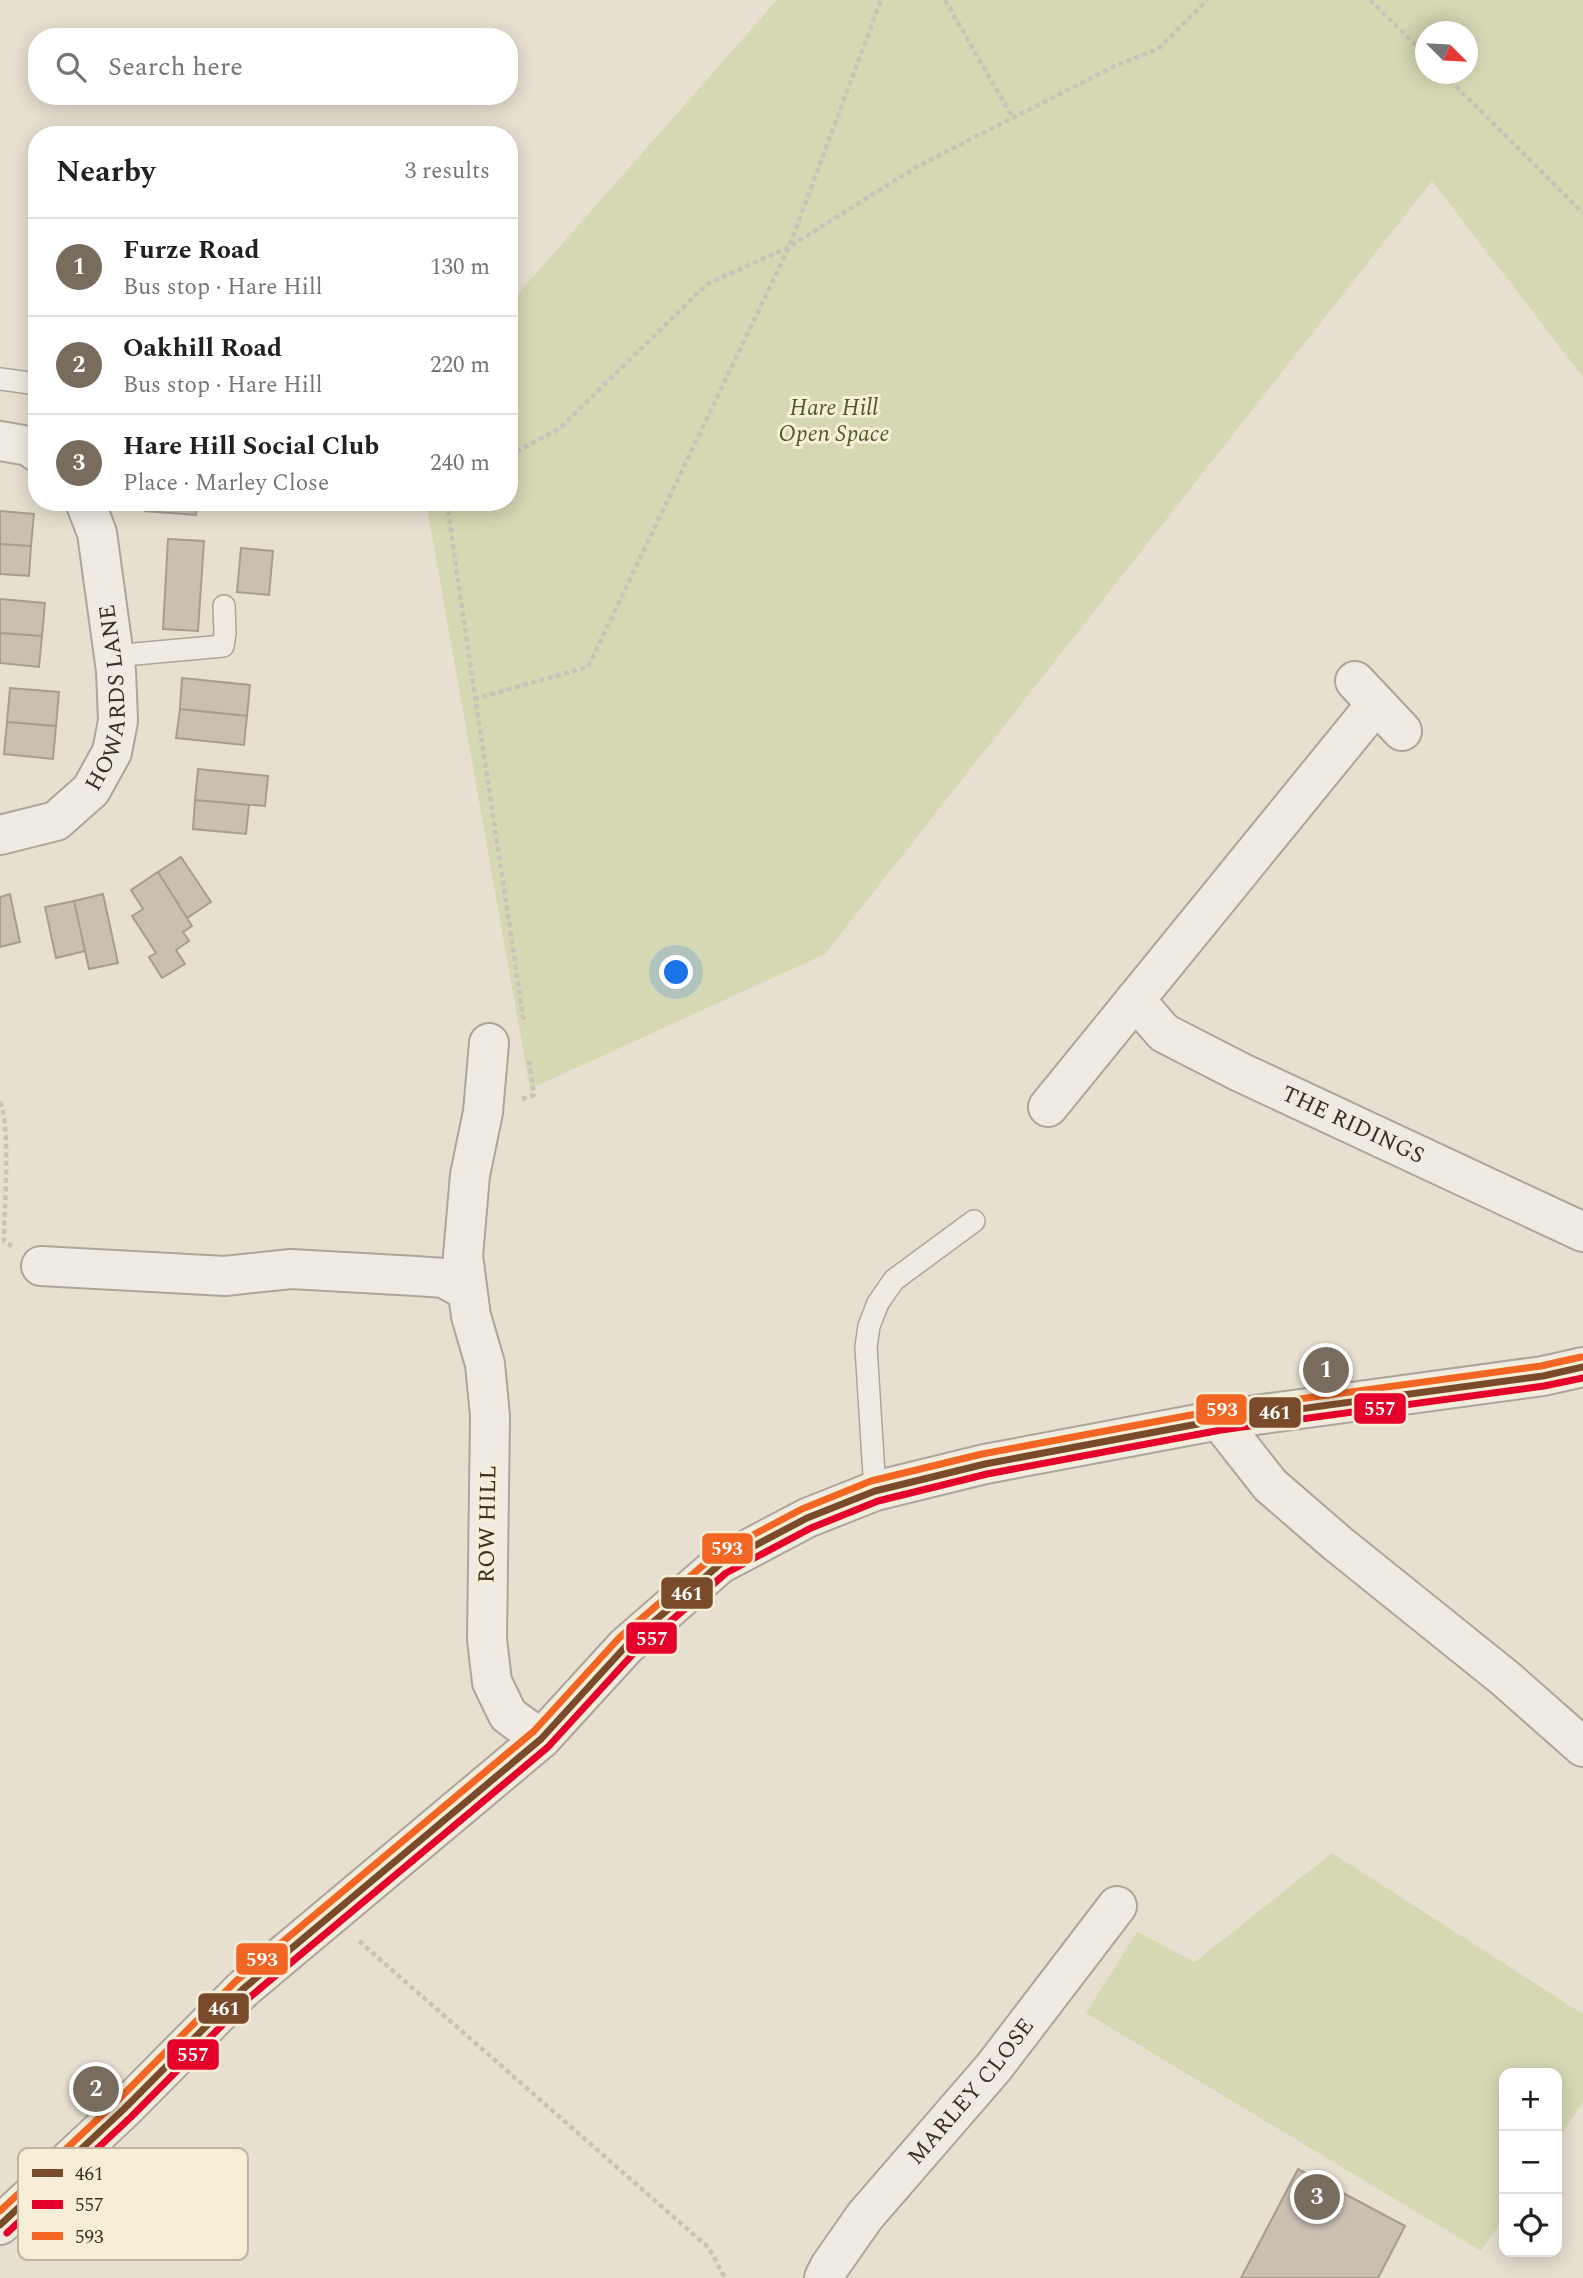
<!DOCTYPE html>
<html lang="en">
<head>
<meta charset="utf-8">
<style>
	:root { --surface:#fff; --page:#f6f6f6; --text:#202124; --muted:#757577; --line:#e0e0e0; --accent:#786c5e }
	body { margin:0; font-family:Spectral,serif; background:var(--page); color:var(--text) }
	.controls { position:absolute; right:21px; bottom:21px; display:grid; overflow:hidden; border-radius:14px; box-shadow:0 4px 18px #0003 }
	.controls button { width:63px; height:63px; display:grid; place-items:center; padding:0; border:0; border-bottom:2px solid var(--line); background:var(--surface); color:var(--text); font:35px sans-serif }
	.compass { position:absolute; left:1415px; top:21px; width:63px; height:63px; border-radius:50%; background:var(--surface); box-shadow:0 4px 18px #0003; rotate:114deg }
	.you { position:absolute; left:677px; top:973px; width:24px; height:24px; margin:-18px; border:5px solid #fff; border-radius:50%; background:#1a73e8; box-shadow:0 0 0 10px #1a73e833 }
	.badge { display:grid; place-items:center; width:46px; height:46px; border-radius:50%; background:var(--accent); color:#fff; font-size:23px; font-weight:700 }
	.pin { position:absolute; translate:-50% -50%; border:4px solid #fff; box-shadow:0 2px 7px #0006 }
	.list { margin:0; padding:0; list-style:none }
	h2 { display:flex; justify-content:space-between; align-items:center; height:91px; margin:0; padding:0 28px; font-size:30px }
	h2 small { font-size:23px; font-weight:400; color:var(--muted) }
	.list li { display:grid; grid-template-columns:46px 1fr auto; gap:21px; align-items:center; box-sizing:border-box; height:98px; padding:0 28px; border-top:2px solid var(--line) }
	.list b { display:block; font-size:26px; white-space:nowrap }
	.list p { margin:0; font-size:23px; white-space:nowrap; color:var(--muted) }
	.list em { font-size:23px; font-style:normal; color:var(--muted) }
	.icon { flex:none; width:38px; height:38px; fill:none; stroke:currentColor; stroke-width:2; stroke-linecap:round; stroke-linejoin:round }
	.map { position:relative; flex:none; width:1583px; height:2278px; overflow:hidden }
	.search { position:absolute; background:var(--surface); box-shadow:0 4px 18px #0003; left:28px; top:28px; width:490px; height:77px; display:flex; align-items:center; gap:18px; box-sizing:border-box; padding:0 24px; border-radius:28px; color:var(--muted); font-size:26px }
	.panel { position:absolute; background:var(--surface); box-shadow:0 4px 18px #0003; left:28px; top:126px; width:490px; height:385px; border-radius:28px }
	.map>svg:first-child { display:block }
</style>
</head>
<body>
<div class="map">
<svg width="1583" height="2278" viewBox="0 0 1583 2278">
	<rect width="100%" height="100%" fill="#e7e0d1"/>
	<path fill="#d6d7b3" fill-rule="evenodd" d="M777 0H1583V377L1432 181 825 954 530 1089 426 502H509V304ZM1426 32H1468V74H1426Z
		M1332 1853 1583 2014V2102L1557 2141V2073H1504V2217L1481 2251 1086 2013 1137 1932 1195 1962Z"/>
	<path fill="#cbbfb2" stroke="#a89c90" stroke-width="2" d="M146 502H197L196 515 145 511Z
		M0 511 34 514 31 546 0 544Z
		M168 539 204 541 198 631 163 629Z
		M0 544 31 546 29 576 0 574Z
		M241 548 273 551 269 595 237 592Z
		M0 599 45 603 42 636 0 633Z
		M0 633 42 636 39 667 0 663Z
		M182 678 250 685 247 716 180 709Z
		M10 688 59 692 56 726 7 722Z
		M180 709 247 716 244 745 176 738Z
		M7 722 56 726 53 759 4 754Z
		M198 769 268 776 265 806 195 800Z
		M195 800 249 805 246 834 193 829Z
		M181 857 211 902 187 918 158 872Z
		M158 872 192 926 183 932 189 941 176 950 185 964 162 978 149 957 156 953 132 916 143 909 131 890Z
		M10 894 20 942 0 947V897Z
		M103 894 118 963 89 969 74 901Z
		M74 901 85 951 56 958 45 907Z
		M1298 2169 1405 2226 1378 2278H1241Z"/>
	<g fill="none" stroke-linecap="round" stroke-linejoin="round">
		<defs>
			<path id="service" d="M0 379 37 384
				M113 656 223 646 225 633 224 606
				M875 1491 866 1347 869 1326 878 1303 894 1280 974 1221"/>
			<g id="minor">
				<path d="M0 441 29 446 37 452"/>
				<path d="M1355 681 1402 731"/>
				<path id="s1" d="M0 835 56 821 91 790 112 752 118 721 116 671 97 533 85 502"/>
				<path id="s2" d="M1135 1000 1164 1033 1240 1072 1583 1232"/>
				<path d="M489 1043 483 1112 470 1175 463 1256 471 1316 485 1364 490 1416 487 1639 492 1682 508 1715 541 1739"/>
				<path d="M1048 1107 1376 704"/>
				<path d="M41 1266 225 1276 291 1269 416 1276 444 1278 467 1291"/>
				<path d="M1219 1420 1270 1485 1337 1543 1506 1679 1583 1747"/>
				<path id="s3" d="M824 2278 830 2266 865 2216 994 2067 1117 1906"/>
			</g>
			<path id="tertiary" d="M0 2225 124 2109 243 1989 541 1739 626 1646 720 1564 807 1518 875 1491 985 1464 1219 1420 1543 1376 1583 1367"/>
		</defs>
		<use href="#service" stroke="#ada599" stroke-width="24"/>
		<use href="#minor" stroke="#ada599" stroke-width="42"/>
		<use href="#tertiary" stroke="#ada599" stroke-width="42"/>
		<path stroke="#c8c2b9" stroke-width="4.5" stroke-dasharray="5 3.5" stroke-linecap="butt" d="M945 0 1013 118
			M1370 0 1426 55
			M1444 74 1583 213
			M509 456 560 428 707 284 789 247 918 166 1115 66 1158 49 1207 0
			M447 502C471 677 499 850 524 1024
			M474 699 588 667 789 247 881 0
			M522 1099 534 1095 529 1061
			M0 1102C11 1125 4 1212 4 1241L12 1246
			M359 1941 709 2248 725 2278"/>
		<use href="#service" stroke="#efebe3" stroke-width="21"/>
		<use href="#minor" stroke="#efebe3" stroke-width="38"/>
		<use href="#tertiary" stroke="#efebe3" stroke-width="38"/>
		<defs>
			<path id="bus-1" d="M0 2225 124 2109 243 1989 541 1739 626 1646 720 1564 807 1518 875 1491 985 1464 1219 1420 1543 1376 1583 1367"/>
			<path id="bus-2" d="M7 2233 131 2117 250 1997 548 1747 633 1654 726 1573 811 1528 878 1501 987 1474 1221 1430 1544 1386 1583 1378"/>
			<path id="bus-3" d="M0 2211 117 2101 236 1981 534 1731 619 1638 715 1555 802 1509 871 1481 982 1454 1218 1410 1541 1366 1581 1357"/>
		</defs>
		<use href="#bus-1" stroke="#f7eed8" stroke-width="12"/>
		<use href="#bus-2" stroke="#f7eed8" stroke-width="12"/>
		<use href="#bus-3" stroke="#f7eed8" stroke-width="12"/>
		<use href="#bus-1" stroke="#7a4b2a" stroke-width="7"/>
		<use href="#bus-2" stroke="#e4002b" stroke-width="7"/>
		<use href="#bus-3" stroke="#f26522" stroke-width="7"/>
	</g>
	<g text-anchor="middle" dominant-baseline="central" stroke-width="6" stroke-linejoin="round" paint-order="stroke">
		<g font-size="23" font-style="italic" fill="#4d5a26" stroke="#f7eed8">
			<text x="834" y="408">Hare Hill<tspan x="834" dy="26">Open Space</tspan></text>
		</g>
		<g font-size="23" fill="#3d2e20" stroke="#f7eed8">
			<text stroke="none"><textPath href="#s1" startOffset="201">HOWARDS LANE</textPath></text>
			<text stroke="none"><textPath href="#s2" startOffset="254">THE RIDINGS</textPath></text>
			<text transform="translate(488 1524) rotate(-89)">ROW HILL</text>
			<text stroke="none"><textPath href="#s3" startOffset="238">MARLEY CLOSE</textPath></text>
		</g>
	</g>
	<rect x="18" y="2148" width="230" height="112" rx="10" fill="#f7eed8" stroke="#bfb4a1" stroke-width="2"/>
	<rect x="32" y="2169" width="31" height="8" fill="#7a4b2a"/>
	<rect x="32" y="2200" width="31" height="9" fill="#e4002b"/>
	<rect x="32" y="2232" width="31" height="8" fill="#f26522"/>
	<g font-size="19" fill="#3d2e20">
		<text x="75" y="2180">461</text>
		<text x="75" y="2211">557</text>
		<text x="75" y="2243">593</text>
	</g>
	<g stroke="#f7eed8" stroke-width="2.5">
		<rect x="1353" y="1392" width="54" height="33" rx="7" fill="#e4002b"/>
		<rect x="1195" y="1393" width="53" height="33" rx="7" fill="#f26522"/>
		<rect x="1248" y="1396" width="54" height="33" rx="7" fill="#7a4b2a"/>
		<rect x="701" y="1532" width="53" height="33" rx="7" fill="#f26522"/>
		<rect x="660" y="1576" width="54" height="34" rx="7" fill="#7a4b2a"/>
		<rect x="625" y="1621" width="53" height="34" rx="7" fill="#e4002b"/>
		<rect x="235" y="1942" width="54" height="34" rx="7" fill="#f26522"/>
		<rect x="197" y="1992" width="53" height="33" rx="7" fill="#7a4b2a"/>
		<rect x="166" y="2038" width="54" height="33" rx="7" fill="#e4002b"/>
	</g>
	<g font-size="19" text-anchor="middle" font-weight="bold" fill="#fff">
		<text x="1380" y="1415">557</text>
		<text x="1222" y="1416">593</text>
		<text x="1275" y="1419">461</text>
		<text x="727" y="1555">593</text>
		<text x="687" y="1600">461</text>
		<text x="652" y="1645">557</text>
		<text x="262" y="1966">593</text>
		<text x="224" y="2015">461</text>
		<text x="193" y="2061">557</text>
	</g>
</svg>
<div class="controls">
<button>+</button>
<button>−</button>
<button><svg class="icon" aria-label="locate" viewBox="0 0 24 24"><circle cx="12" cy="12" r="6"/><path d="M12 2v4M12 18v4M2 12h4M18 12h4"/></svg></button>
</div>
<svg class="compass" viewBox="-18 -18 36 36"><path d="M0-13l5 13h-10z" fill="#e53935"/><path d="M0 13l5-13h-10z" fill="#757577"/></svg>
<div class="you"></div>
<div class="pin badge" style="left:1326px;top:1370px">1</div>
<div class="pin badge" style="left:96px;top:2089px">2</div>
<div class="pin badge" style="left:1317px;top:2197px">3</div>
<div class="search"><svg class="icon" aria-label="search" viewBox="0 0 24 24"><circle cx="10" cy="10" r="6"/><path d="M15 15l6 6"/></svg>Search here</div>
<section class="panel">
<h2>Nearby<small>3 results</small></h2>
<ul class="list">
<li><span class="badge">1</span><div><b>Furze Road</b><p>Bus stop · Hare Hill</p></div><em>130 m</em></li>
<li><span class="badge">2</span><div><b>Oakhill Road</b><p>Bus stop · Hare Hill</p></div><em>220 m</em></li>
<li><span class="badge">3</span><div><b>Hare Hill Social Club</b><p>Place · Marley Close</p></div><em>240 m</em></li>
</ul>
</section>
</div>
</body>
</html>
